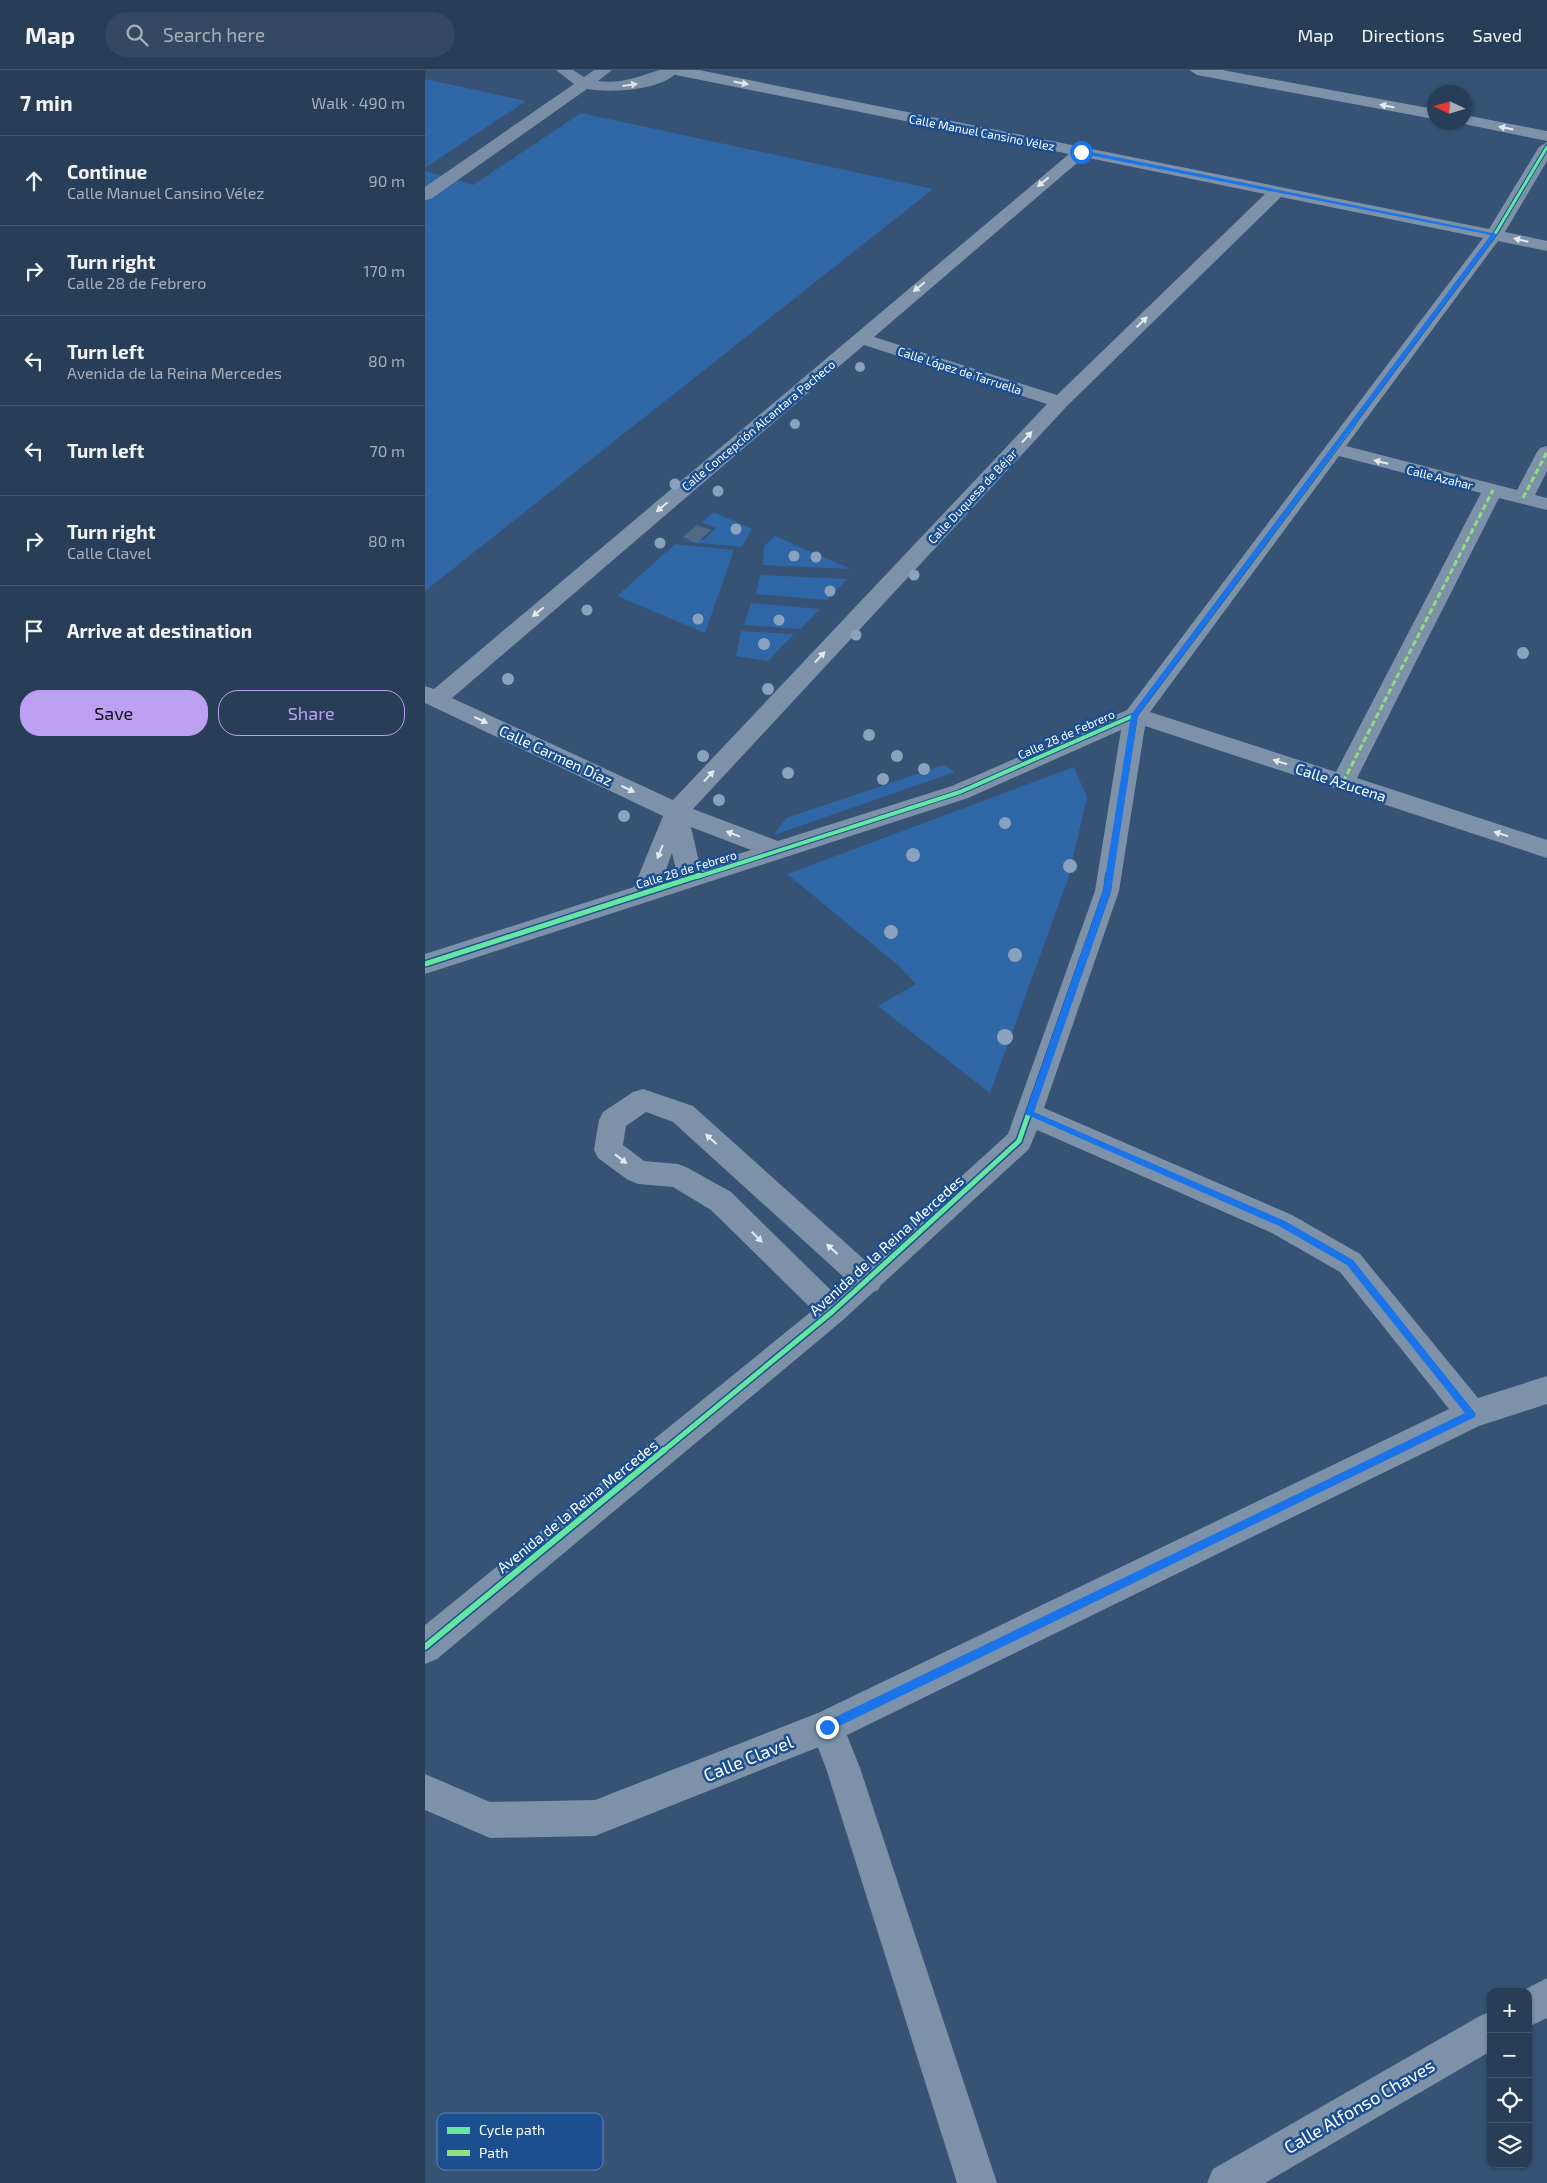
<!DOCTYPE html>
<html lang="en">
<head>
<meta charset="utf-8">
<style>
	:root { --surface:#283e57; --page:#344961; --text:#f1f3f6; --muted:#a5aeba; --line:#44576d; --accent:#bca0f2 }
	body { margin:0; font-family:"Exo 2",sans-serif; background:var(--page); color:var(--text) }
	.controls { position:absolute; right:15px; bottom:15px; display:grid; overflow:hidden; border-radius:10px; box-shadow:0 1px 4px #0004 }
	.controls button { width:45px; height:45px; display:grid; place-items:center; padding:0; border:0; border-bottom:1px solid var(--line); background:var(--surface); color:var(--text); font:25px sans-serif }
	.compass { position:absolute; left:1002px; top:15px; width:45px; height:45px; border-radius:50%; background:var(--surface); box-shadow:0 1px 4px #0004; rotate:274deg }
	.stop { position:absolute; width:15px; height:15px; margin:-11px; border:4px solid #1a73e8; border-radius:50%; background:#fff }
	.stop.end { background:#1a73e8; border-color:#fff; box-shadow:0 1px 5px #0008 }
	.list { margin:0; padding:0; list-style:none }
	h2 { display:flex; justify-content:space-between; align-items:center; height:65px; margin:0; padding:0 20px; font-size:21px }
	h2 small { font-size:16px; font-weight:400; color:var(--muted) }
	.list li { display:grid; grid-template-columns:32px 1fr auto; gap:15px; align-items:center; box-sizing:border-box; height:90px; padding:0 20px; border-top:1px solid var(--line) }
	.list b { display:block; font-size:19px; white-space:nowrap }
	.list p { margin:0; font-size:16px; white-space:nowrap; color:var(--muted) }
	.list em { font-size:16px; font-style:normal; color:var(--muted) }
	.actions { display:flex; gap:10px; padding:15px 20px }
	.actions a { flex:1; padding:11px 0; border:1px solid var(--accent); border-radius:20px; text-align:center; font-size:18px; color:var(--accent) }
	.actions .main { background:var(--accent); color:#111 }
	.icon { flex:none; width:28px; height:28px; fill:none; stroke:currentColor; stroke-width:2; stroke-linecap:round; stroke-linejoin:round }
	.map { position:relative; flex:none; width:1122px; height:2113px; overflow:hidden }
	header { display:flex; align-items:center; gap:30px; box-sizing:border-box; height:70px; padding:0 25px; background:var(--surface); border-bottom:1px solid var(--line) }
	header strong { font-size:24px }
	nav { display:flex; gap:28px; margin-inline-start:auto; font-size:18px }
	.search { width:350px; height:45px; background:var(--page); display:flex; align-items:center; gap:12px; box-sizing:border-box; padding:0 18px; border-radius:28px; color:var(--muted); font-size:19px }
	main { display:flex }
	aside { flex:1; background:var(--surface) }
	.map>svg:first-child { display:block }
</style>
</head>
<body>
<header>
<strong>Map</strong>
<div class="search"><svg class="icon" aria-label="search" viewBox="0 0 24 24"><circle cx="10" cy="10" r="6"/><path d="M15 15l6 6"/></svg>Search here</div>
<nav><a>Map</a><a>Directions</a><a>Saved</a></nav>
</header>
<main>
<aside>
<h2>7 min<small>Walk · 490 m</small></h2>
<ul class="list">
<li><svg class="icon" aria-label="ahead" viewBox="0 0 24 24"><path d="M12 20V5M6 11l6-6 6 6"/></svg><div><b>Continue</b><p>Calle Manuel Cansino Vélez</p></div><em>90 m</em></li>
<li><svg class="icon" aria-label="right" viewBox="0 0 24 24"><path d="M7 20v-9h11M14 6l5 5-5 5"/></svg><div><b>Turn right</b><p>Calle 28 de Febrero</p></div><em>170 m</em></li>
<li><svg class="icon" aria-label="left" viewBox="0 0 24 24"><path d="M17 20v-9H6M10 6l-5 5 5 5"/></svg><div><b>Turn left</b><p>Avenida de la Reina Mercedes</p></div><em>80 m</em></li>
<li><svg class="icon" aria-label="left" viewBox="0 0 24 24"><path d="M17 20v-9H6M10 6l-5 5 5 5"/></svg><div><b>Turn left</b></div><em>70 m</em></li>
<li><svg class="icon" aria-label="right" viewBox="0 0 24 24"><path d="M7 20v-9h11M14 6l5 5-5 5"/></svg><div><b>Turn right</b><p>Calle Clavel</p></div><em>80 m</em></li>
<li><svg class="icon" aria-label="arrive" viewBox="0 0 24 24"><path d="M6 21V4h12l-3 4 3 4H6"/></svg><div><b>Arrive at destination</b></div></li>
</ul>
<div class="actions"><a class="main">Save</a><a>Share</a></div>
</aside>
<div class="map">
<svg width="1122" height="2113" viewBox="0 0 1122 2113">
	<rect width="100%" height="100%" fill="#365274"/>
	<path fill="#2f66a5" d="M0 9 101 31 0 98Z
		M156 43 508 119 0 521V101L48 115Z
		M289 442 327 459 317 477 255 471 279 470 291 458 276 452Z
		M350 466 426 499 338 495 339 476Z
		M250 474 309 480 280 563 192 526Z
		M335 505 422 509 402 530 331 524Z
		M326 533 395 539 375 559 319 555Z
		M316 561 369 564 343 591 311 586Z
		M519 695 530 702 349 765 361 748Z
		M649 697 662 727 643 809 565 1023 453 936 491 914 474 896 362 804Z"/>
	<path fill="#526984" d="M272 455 286 460 272 473 258 467Z"/>
	<g fill="none" stroke-linecap="round" stroke-linejoin="round">
		<path fill="#7d92a8" fill-rule="evenodd" d="M218 1019 268 1036 453 1202 458 1211 453 1220 443 1224 433 1220 248 1052 221 1042 201 1056 198 1075 219 1091 253 1094 263 1098 306 1122 418 1232 423 1241 418 1250 408 1254 398 1250 286 1140 248 1117 213 1114 203 1110 173 1088 169 1080 174 1050 178 1042 208 1022Z
			M402 1640 414 1645 435 1698 572 2113H532L401 1698 385 1657 390 1645Z"/>
		<path fill="#7d92a8" fill-rule="evenodd" d="M243 0H274L1064 159 1114 77 1122 72V91L1080 162 1122 171V181L1073 171 921 376 1092 420 1112 382 1115 378 1122 376V401L1110 425 1122 428V440L1074 428 932 708 1122 770V788L720 656 694 821 619 1038 867 1145 935 1184 1053 1328 1122 1306V1334L1054 1356 414 1669 170 1766 65 1768 0 1740V1704L65 1732 170 1730 393 1643 1024 1339 915 1202 847 1163 612 1060 604 1079 418 1250 12 1589 0 1594V1555L398 1232 583 1064 670 821 696 660 543 728 0 904V884L209 817 238 746 0 633V616L9 619 644 84 251 5ZM659 87 840 124 632 325 449 267ZM856 127 1058 168 702 640 527 716 353 771 268 739 642 336ZM439 275 622 334 248 730 27 628ZM914 386 1056 423 911 702 725 642ZM266 757 326 780 275 796ZM247 783 252 804 238 808Z
			M764 0H797L1009 39V49L772 5Z
			M1040 45 1122 61V71L1034 53 1040 52Z
			M1122 1908V1948L1103 1957V1922H1095Z
			M1066 1941V1981L840 2113H782L788 2099 1053 1947Z"/>
		<path fill="#798da4" fill-rule="evenodd" d="M131 0H148L159 7 169 0H187L173 11C196 14 213 7 234 0 240 0 248 0 254 0 239 21 185 23 162 19L6 129 0 130V117L149 14Z"/>
		<path stroke="#8de07e" stroke-width="3" stroke-dasharray="6 3" stroke-linecap="butt" d="M1098 428 1122 382
			M918 712 1068 420"/>
		<path stroke="#8de07e" stroke-width="4" stroke-dasharray="8 4" stroke-linecap="butt" d="M604 1044 857 1154 925 1193 1047 1344"/>
		<defs>
			<path id="cycleway-far3" d="M927 355 1070 164 1122 77"/>
			<path id="cycleway-far2" d="M272 807 535 722 710 645 928 354
				M684 807 710 645"/>
			<path id="cycleway-far1" d="M0 894 275 805
				M237 1382 408 1241 594 1071 682 821 684 805"/>
			<path id="cycleway" d="M0 1577 239 1380"/>
		</defs>
		<use href="#cycleway-far3" stroke="#1b4f8f" stroke-width="5"/>
		<use href="#cycleway-far2" stroke="#1b4f8f" stroke-width="6"/>
		<use href="#cycleway-far1" stroke="#1b4f8f" stroke-width="8"/>
		<use href="#cycleway" stroke="#1b4f8f" stroke-width="9"/>
		<use href="#cycleway-far3" stroke="#66e7a1" stroke-width="3"/>
		<use href="#cycleway-far2" stroke="#66e7a1" stroke-width="4"/>
		<use href="#cycleway-far1" stroke="#66e7a1" stroke-width="5"/>
		<use href="#cycleway" stroke="#66e7a1" stroke-width="6"/>
	</g>
	<g fill="#8aa2be">
		<circle cx="435" cy="297" r="5"/>
		<circle cx="370" cy="354" r="5"/>
		<circle cx="250" cy="414" r="5.5"/>
		<circle cx="293" cy="421" r="5.5"/>
		<circle cx="311" cy="459" r="5.5"/>
		<circle cx="235" cy="473" r="5.5"/>
		<circle cx="369" cy="486" r="5.5"/>
		<circle cx="391" cy="487" r="5.5"/>
		<circle cx="489" cy="505" r="5.5"/>
		<circle cx="405" cy="521" r="5.5"/>
		<circle cx="162" cy="540" r="5.5"/>
		<circle cx="273" cy="549" r="5.5"/>
		<circle cx="354" cy="550" r="5.5"/>
		<circle cx="431" cy="565" r="5.5"/>
		<circle cx="339" cy="574" r="6"/>
		<circle cx="1098" cy="583" r="6"/>
		<circle cx="83" cy="609" r="6"/>
		<circle cx="343" cy="619" r="6"/>
		<circle cx="444" cy="665" r="6"/>
		<circle cx="278" cy="686" r="6"/>
		<circle cx="472" cy="686" r="6"/>
		<circle cx="499" cy="699" r="6"/>
		<circle cx="363" cy="703" r="6"/>
		<circle cx="458" cy="709" r="6"/>
		<circle cx="294" cy="730" r="6"/>
		<circle cx="199" cy="746" r="6"/>
		<circle cx="580" cy="753" r="6"/>
		<circle cx="488" cy="785" r="7"/>
		<circle cx="645" cy="796" r="7"/>
		<circle cx="466" cy="862" r="7"/>
		<circle cx="590" cy="885" r="7"/>
		<circle cx="580" cy="967" r="8"/>
	</g>
	<defs><path id="oneway-solid" d="M-6-.8H1V-3.2L6.5 0L1 3.2V.8H-6Z" transform="scale(1.25)"/></defs>
	<g fill="#e5e9ee">
		<use href="#oneway-solid" transform="translate(316 13) rotate(11)"/>
		<use href="#oneway-solid" transform="translate(962 36) rotate(-169)"/>
		<use href="#oneway-solid" transform="translate(1081 58) rotate(-169)"/>
		<use href="#oneway-solid" transform="translate(618 112) rotate(140)"/>
		<use href="#oneway-solid" transform="translate(1096 170) rotate(-167)"/>
		<use href="#oneway-solid" transform="translate(494 217) rotate(140)"/>
		<use href="#oneway-solid" transform="translate(717 252) rotate(-44)"/>
		<use href="#oneway-solid" transform="translate(602 367) rotate(-47)"/>
		<use href="#oneway-solid" transform="translate(956 392) rotate(-166)"/>
		<use href="#oneway-solid" transform="translate(237 437) rotate(140)"/>
		<use href="#oneway-solid" transform="translate(113 542) rotate(140)"/>
		<use href="#oneway-solid" transform="translate(395 587) rotate(-47)"/>
		<use href="#oneway-solid" transform="translate(56 650) rotate(25)"/>
		<use href="#oneway-solid" transform="translate(855 692) rotate(-162)"/>
		<use href="#oneway-solid" transform="translate(284 706) rotate(-47)"/>
		<use href="#oneway-solid" transform="translate(203 719) rotate(25)"/>
		<use href="#oneway-solid" transform="translate(308 764) rotate(-159)"/>
		<use href="#oneway-solid" transform="translate(1076 764) rotate(-162)"/>
		<use href="#oneway-solid" transform="translate(235 782) rotate(111)"/>
		<use href="#oneway-solid" transform="translate(286 1069) rotate(-138)"/>
		<use href="#oneway-solid" transform="translate(196 1089) rotate(38)"/>
		<use href="#oneway-solid" transform="translate(332 1167) rotate(45)"/>
		<use href="#oneway-solid" transform="translate(407 1179) rotate(-138)"/>
	</g>
	<use fill="#dee2e8" href="#oneway-solid" transform="translate(205 15) rotate(-8)"/>
	<path fill="#1a73e8" d="M656 80 1072 164 713 645 686 821 609 1042 860 1151 928 1190 1051 1344 1050 1347 402 1662 398 1660V1653L1040 1343 922 1195 854 1156 600 1044 678 821 706 645 1066 165 654 83Z"/>
	<g text-anchor="middle" dominant-baseline="central" stroke-width="5" stroke-linejoin="round" paint-order="stroke">
		<g font-size="12" fill="#fff" stroke="#1b4f8f">
			<text transform="translate(557 62) rotate(11)">Calle Manuel Cansino Vélez</text>
			<text transform="translate(535 300) rotate(18)">Calle López de Tarruella</text>
			<text transform="translate(333 355) rotate(-40)">Calle Concepción Alcantara Pacheco</text>
			<text transform="translate(1015 407) rotate(14)">Calle Azahar</text>
			<text transform="translate(547 426) rotate(-47)">Calle Duquesa de Béjar</text>
			<text transform="translate(641 664) rotate(-24)">Calle 28 de Febrero</text>
			<text transform="translate(261 799) rotate(-17)">Calle 28 de Febrero</text>
		</g>
		<g font-size="15" fill="#fff" stroke="#1b4f8f">
			<text transform="translate(131 685) rotate(25)">Calle Carmen Díaz</text>
			<text transform="translate(916 712) rotate(18)">Calle Azucena</text>
			<text transform="translate(461 1175) rotate(-42)">Avenida de la Reina Mercedes</text>
			<text transform="translate(152 1436) rotate(-39)">Avenida de la Reina Mercedes</text>
		</g>
		<g font-size="18" fill="#fff" stroke="#1b4f8f">
			<text transform="translate(323 1688) rotate(-22)">Calle Clavel</text>
			<text transform="translate(934 2036) rotate(-30)">Calle Alfonso Chaves</text>
		</g>
	</g>
	<rect x="12" y="2043" width="166" height="57" rx="8" fill="#1b4f8f" stroke="#5f84b1" stroke-width="1"/>
	<rect x="22" y="2057" width="23" height="7" fill="#66e7a1"/>
	<rect x="22" y="2080" width="23" height="6" fill="#8de07e"/>
	<g font-size="14" fill="#fff">
		<text x="54" y="2065">Cycle path</text>
		<text x="54" y="2088">Path</text>
	</g>
</svg>
<div class="controls">
<button>+</button>
<button>−</button>
<button><svg class="icon" aria-label="locate" viewBox="0 0 24 24"><circle cx="12" cy="12" r="6"/><path d="M12 2v4M12 18v4M2 12h4M18 12h4"/></svg></button>
<button><svg class="icon" aria-label="layers" viewBox="0 0 24 24"><path d="M12 4l9 5-9 5-9-5zM3 14l9 5 9-5"/></svg></button>
</div>
<svg class="compass" viewBox="-18 -18 36 36"><path d="M0-13l5 13h-10z" fill="#e53935"/><path d="M0 13l5-13h-10z" fill="#a5aeba"/></svg>
<div class="stop" style="left:656px;top:82px"></div>
<div class="stop end" style="left:402px;top:1657px"></div>
</div>
</main>
</body>
</html>
